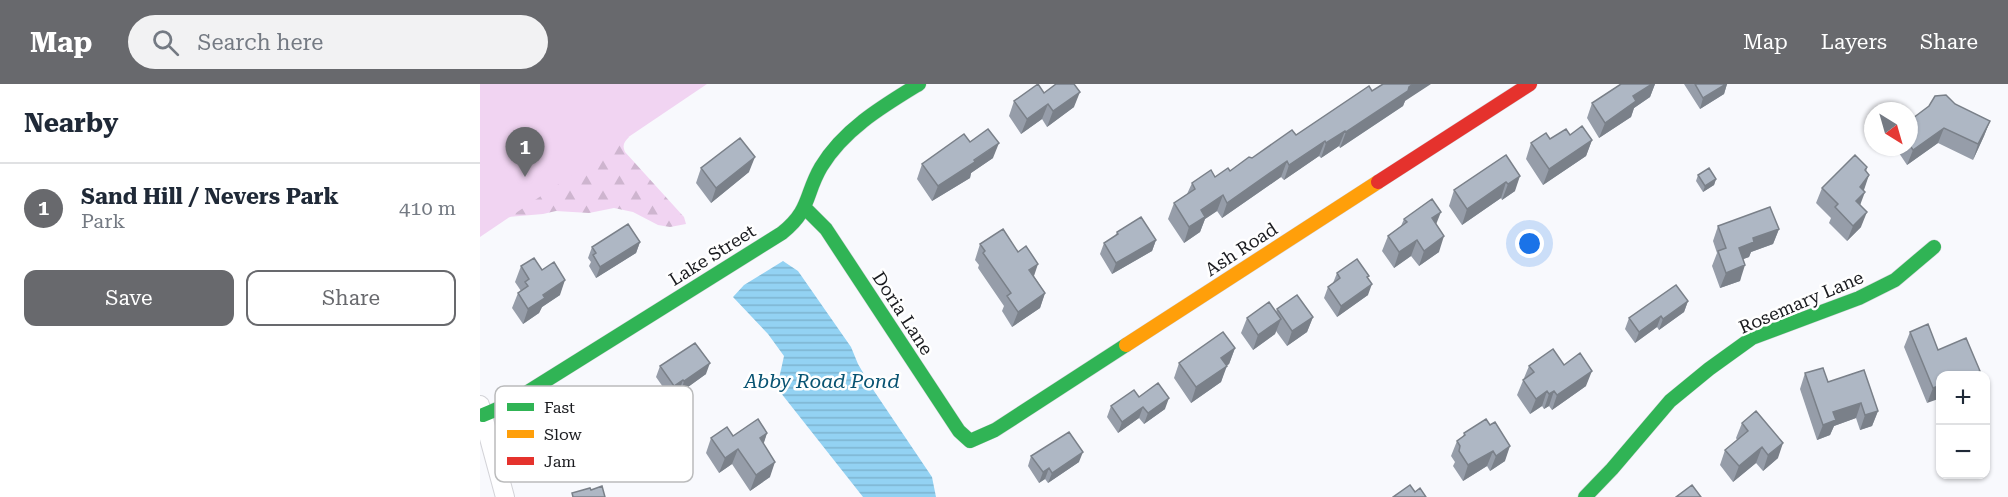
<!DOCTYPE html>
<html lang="en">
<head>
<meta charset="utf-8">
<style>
	:root { --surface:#fff; --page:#f2f2f3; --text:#1f2937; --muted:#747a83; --line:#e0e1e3; --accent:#68696d }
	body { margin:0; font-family:"Roboto Serif",serif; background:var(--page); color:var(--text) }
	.controls { position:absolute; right:18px; bottom:18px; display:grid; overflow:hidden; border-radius:12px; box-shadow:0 2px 4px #0004 }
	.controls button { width:54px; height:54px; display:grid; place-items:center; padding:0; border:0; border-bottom:2px solid var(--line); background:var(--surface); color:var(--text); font:30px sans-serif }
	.compass { position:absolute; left:1384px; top:18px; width:54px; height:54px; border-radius:50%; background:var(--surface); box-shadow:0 2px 4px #0004; rotate:143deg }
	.you { position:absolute; left:1050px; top:160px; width:21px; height:21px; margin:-15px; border:4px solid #fff; border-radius:50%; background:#1a73e8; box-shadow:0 0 0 9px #1a73e833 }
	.badge { display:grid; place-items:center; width:39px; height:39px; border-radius:50%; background:var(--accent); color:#fff; font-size:20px; font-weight:700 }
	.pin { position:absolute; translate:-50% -50px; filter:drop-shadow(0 2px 3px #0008) }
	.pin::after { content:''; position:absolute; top:32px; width:21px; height:18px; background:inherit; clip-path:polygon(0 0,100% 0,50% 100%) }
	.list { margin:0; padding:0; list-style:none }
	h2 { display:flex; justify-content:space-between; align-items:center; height:78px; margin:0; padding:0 24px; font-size:26px }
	h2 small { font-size:20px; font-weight:400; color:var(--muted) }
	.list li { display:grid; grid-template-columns:39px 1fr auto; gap:18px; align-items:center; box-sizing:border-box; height:90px; padding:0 24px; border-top:2px solid var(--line) }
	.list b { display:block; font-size:22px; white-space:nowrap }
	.list p { margin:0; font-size:20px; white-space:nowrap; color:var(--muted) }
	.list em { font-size:20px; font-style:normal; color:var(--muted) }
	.actions { display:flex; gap:12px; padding:18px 24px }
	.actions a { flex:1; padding:14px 0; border:2px solid var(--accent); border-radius:12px; text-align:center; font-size:21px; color:var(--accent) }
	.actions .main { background:var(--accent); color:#fff }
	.icon { flex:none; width:33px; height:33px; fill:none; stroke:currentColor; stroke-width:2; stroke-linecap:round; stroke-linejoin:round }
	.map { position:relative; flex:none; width:1528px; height:413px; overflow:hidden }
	header { display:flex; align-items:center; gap:36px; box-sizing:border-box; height:84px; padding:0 30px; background:var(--accent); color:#fff }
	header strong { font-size:28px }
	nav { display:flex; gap:33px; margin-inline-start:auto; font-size:21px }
	.search { width:420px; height:54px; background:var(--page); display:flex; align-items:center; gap:15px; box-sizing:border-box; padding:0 21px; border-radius:33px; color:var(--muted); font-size:22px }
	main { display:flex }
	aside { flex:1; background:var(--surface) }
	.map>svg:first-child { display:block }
</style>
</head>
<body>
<header>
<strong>Map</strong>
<div class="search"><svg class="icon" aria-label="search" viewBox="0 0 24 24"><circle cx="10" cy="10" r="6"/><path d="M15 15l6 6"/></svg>Search here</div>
<nav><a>Map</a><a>Layers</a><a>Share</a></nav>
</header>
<main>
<aside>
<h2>Nearby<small></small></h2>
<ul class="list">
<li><span class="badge">1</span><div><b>Sand Hill / Nevers Park</b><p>Park</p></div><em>410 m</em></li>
</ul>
<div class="actions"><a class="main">Save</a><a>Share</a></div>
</aside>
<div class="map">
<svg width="1528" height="413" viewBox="0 0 1528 413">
	<defs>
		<pattern id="forest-firs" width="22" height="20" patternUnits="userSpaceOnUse" patternTransform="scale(1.5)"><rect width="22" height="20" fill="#f1d4f2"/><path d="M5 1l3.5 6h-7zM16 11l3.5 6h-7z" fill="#ceb5cf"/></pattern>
		<pattern id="water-rules" width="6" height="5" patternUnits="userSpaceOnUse" patternTransform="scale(1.5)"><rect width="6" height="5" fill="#93d2f3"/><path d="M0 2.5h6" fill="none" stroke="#7eb4d0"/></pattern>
	</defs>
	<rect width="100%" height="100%" fill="#f8f9fd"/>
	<path fill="url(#forest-firs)" d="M0 0 149 53C144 58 142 61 145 68L204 133 206 140 190 143 178 141 153 128 134 124 109 129 76 127 63 130 28 133Z"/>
	<path fill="#f1d4f2" d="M0 0H227L0 153Z"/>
	<path fill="url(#water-rules)" d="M303 177 318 187 371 263 378 280 392 304 452 393 456 413H383L297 304 304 272 288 250 253 213 264 201Z"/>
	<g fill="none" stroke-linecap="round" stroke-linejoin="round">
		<defs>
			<path id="street" d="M0 321 25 413"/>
			<path id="fast" d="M325 124 346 145 479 347 490 357 515 346 646 261
				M3 331 27 321 302 149C331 126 325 110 341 83 364 45 403 22 439 0
				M1105 413 1132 385 1190 317 1229 285 1272 254 1379 214 1415 196 1454 163"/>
			<path id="slow" d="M646 261 898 98"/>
			<path id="jam" d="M898 98 1050 0"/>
		</defs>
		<use href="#street" stroke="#d3d3d8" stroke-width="20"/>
		<use href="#fast" stroke="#d3d3d8" stroke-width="15"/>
		<use href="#slow" stroke="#d3d3d8" stroke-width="15"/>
		<use href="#jam" stroke="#d3d3d8" stroke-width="15"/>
		<use href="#street" stroke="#fefeff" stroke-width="18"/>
		<use href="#fast" stroke="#30b455" stroke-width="14"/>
		<use href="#slow" stroke="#ff9f0a" stroke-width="14"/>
		<use href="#jam" stroke="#e5322d" stroke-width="14"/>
	</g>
	<path fill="#969da9" d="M1141 0H1175L1170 13 1154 24 1151 33 1119 54 1107 34 1112 19Z
		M1204 0H1247L1244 10 1220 25Z
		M892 7 925 17 923 22 860 64 859 62 841 74 839 72 804 96 801 93 742 134 737 127 725 135 720 148 704 159 688 135 694 119 707 110 712 99 735 93 750 87 816 51Z
		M564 9 594 23 567 43 562 35 541 50 529 32 534 17Z
		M1475 20 1510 37 1504 52 1493 76 1458 59 1427 81 1415 63H1429V37Z
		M1090 51 1112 56 1106 72 1063 101 1046 75 1051 59Z
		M490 58 513 74 491 89 490 94 452 117 437 95 442 80Z
		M1026 71 1035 107 1022 116 1021 114 982 141 969 122 974 106Z
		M1387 83 1380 121 1381 143 1367 157 1349 139 1351 134 1336 119 1342 104Z
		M221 84 269 88 231 119 216 99Z
		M1218 91 1236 95 1234 101 1223 108 1216 97Z
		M924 135 956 141 959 168 939 182 931 172 914 184 902 167 908 152 921 142Z
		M1238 142 1299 145 1293 160 1271 168 1269 173 1263 175 1260 197 1240 204 1232 182 1237 169 1233 157Z
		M637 148 676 156 672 167 632 190 620 170 624 159 635 152Z
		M160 158 156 169 116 194 109 182 111 178 108 174 112 163Z
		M500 160 554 192 565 209 560 224 532 243 522 227 524 222 498 184 499 181 495 176Z
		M41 182 80 211 62 223 59 229 43 240 32 224 38 209 41 207 35 198Z
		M857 189 888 195V211L857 233 844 214 848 203 853 199Z
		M1208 217 1204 228 1179 246 1177 243 1155 259 1145 245 1149 234Z
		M797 225 833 233 827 248 807 262 796 247 795 250 773 266 761 249 767 234 796 228Z
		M1430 248 1458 266 1500 287 1498 291H1461L1447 319 1424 263Z
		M755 264 749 280 746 282 741 298 711 319 694 294 699 279Z
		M1084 281 1106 302 1072 326 1069 322 1064 325 1062 322 1050 330 1037 311 1049 282Z
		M180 282 226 290 201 308 199 307 190 313 176 293Z
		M1325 289 1348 298 1398 327 1392 342 1380 346 1376 334 1354 342 1350 351 1337 356 1320 305Z
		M659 313 685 325 664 340 659 334 638 349 627 333 631 322Z
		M1006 335 1025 377 1010 387 1007 382 983 397 973 382 975 378 971 372 977 357 983 353 984 349Z
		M1262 339 1298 374 1283 387 1276 379 1253 398 1240 381 1245 366 1257 356 1256 354Z
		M106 348 87 389 68 381 72 370Z
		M287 349 283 360 290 393 270 407 252 380 239 389 226 369 231 354Z
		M551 372 599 378 568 399 565 395 559 399 548 382Z"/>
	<path fill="#7a8089" d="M933 0H951L925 17 923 22 860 64 866 48Z
		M1172 0H1175L1170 13 1154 24 1151 33 1119 54 1125 39 1153 12Z
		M1246 0H1247L1244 10 1220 25 1223 14Z
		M600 8 594 23 567 43 573 27Z
		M568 20 562 35 541 50 547 35Z
		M1510 37 1504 52 1493 76 1498 60Z
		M1464 44 1458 59 1427 81 1433 66Z
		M865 47 859 62 841 74 846 59Z
		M1112 56 1106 72 1063 101 1069 85Z
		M845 57 839 72 804 96 809 81Z
		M519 59 513 74 491 89 490 94 452 117 458 102Z
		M275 73 269 88 231 119 236 104Z
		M807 77 801 93 742 134 747 119Z
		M1389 91 1384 106 1374 119 1380 103Z
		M1040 92 1035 107 1022 116 1028 100Z
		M1236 95 1234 101 1223 108 1225 102Z
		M1026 98 1021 114 982 141 987 125Z
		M1385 108 1379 124 1376 117Z
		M743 111 737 127 725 135 720 148 704 159 709 143 721 126Z
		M961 128 955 143 952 134Z
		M1387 128 1381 143 1367 157 1373 142Z
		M1299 145 1293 160 1271 168 1269 173 1253 179 1259 164 1273 154Z
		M964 152 959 168 939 182 944 167Z
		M676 156 672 167 632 190 636 179Z
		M937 156 931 172 914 184 919 168Z
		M160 158 156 169 116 194 120 183Z
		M558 180 553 195 549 186Z
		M1265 181 1260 197 1240 204 1246 189Z
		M85 196 80 211 62 223 59 229 43 240 48 225 63 211Z
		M892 200 888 211 857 233 861 222Z
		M565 209 560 224 532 243 538 228Z
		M1208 217 1204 228 1179 246 1183 235Z
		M1181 232 1177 243 1155 259 1159 248Z
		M833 233 827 248 807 262 812 247Z
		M801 235 795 250 773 266 778 251Z
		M755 264 749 280 735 289 741 274Z
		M230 279 226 290 201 308 204 297Z
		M747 282 741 298 711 319 716 303Z
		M1112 287 1106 302 1072 326 1077 311Z
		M1500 287 1498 291H1489Z
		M203 296 199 307 190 313 194 302Z
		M1461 301V314L1447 319 1453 304Z
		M1067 307 1062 322 1050 330 1056 315Z
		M1074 307 1069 322 1064 325 1069 310Z
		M689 314 685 325 664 340 668 329Z
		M1381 319 1376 334 1354 342 1350 351 1337 356 1343 341 1353 328Z
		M663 323 659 334 638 349 642 338Z
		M1398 327 1392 342 1380 346 1385 331Z
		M110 337 106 348 87 389 91 379Z
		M287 349 282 365 280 354Z
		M1303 359 1298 374 1283 387 1288 371Z
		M1030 362 1025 377 1010 387 1016 372Z
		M1282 363 1276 379 1253 398 1259 382Z
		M258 365 252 380 239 389 245 374Z
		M1013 367 1007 382 983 397 988 381Z
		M603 368 599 378 568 399 572 389Z
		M295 378 290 393 270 407 276 391Z
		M569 384 565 395 559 399 563 388Z"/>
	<path fill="#aeb7c4" stroke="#7a8089" stroke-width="1.5" d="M558 0 564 9 576 0H594L600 8 573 27 568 20 547 35 534 17Z
		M903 0H933L929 3 928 7 866 48 865 47 846 59 845 57 809 81 807 77 747 119 743 111 721 126 725 133 709 143 694 119 715 105 712 99 731 86 735 93 748 84 750 87 769 73 772 74 812 46 816 51 889 2 892 7Z
		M1141 0H1172L1153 12 1156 17 1125 39 1112 19Z
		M1215 0H1246L1223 14Z
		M1466 11 1475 20 1510 37 1498 60 1464 44 1433 66 1429 60V37L1449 22 1455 12Z
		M1102 42 1112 56 1069 85 1051 59 1066 49 1070 55 1086 45 1090 51Z
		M508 45 519 59 494 76 495 78 458 102 442 80 484 50 490 58Z
		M260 54 275 73 236 104 221 84Z
		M1026 71 1040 92 1028 100 1026 98 987 125 974 106Z
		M1375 71 1387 83 1385 86 1389 91 1380 103 1385 108 1376 117 1387 128 1373 142 1355 123 1358 120 1342 104Z
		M1229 84 1236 95 1225 102 1218 91Z
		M952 115 961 128 952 134 964 152 944 167 937 156 919 168 908 152 927 138 924 135Z
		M1290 123 1299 145 1273 154 1274 158 1259 164 1265 181 1246 189 1238 167 1246 164 1238 142Z
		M661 133 676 156 636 179 624 159 638 150 637 148Z
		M148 140 160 158 120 183 113 171 116 169 112 163Z
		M523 145 538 168 546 162 558 180 549 186 565 209 538 228 527 212 531 209 503 169 505 167 500 160Z
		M54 174 62 186 74 178 85 196 63 211 65 214 48 225 38 209 48 202 45 198 49 195 41 182Z
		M877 175 889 192 887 193 892 200 861 222 848 203 860 194 857 189Z
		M1196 201 1208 217 1183 235 1181 232 1159 248 1149 234Z
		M817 211 833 233 812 247 797 225Z
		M789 218 801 235 778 251 767 234Z
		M1448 240 1458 266 1486 254 1500 287 1489 291H1461V301L1453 304 1430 248Z
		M743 248 755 264 741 274 747 282 716 303 699 279Z
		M215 259 230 279 204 297 203 296 194 302 180 282Z
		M1073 265 1084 281 1100 269 1112 287 1077 311 1074 307 1069 310 1067 307 1056 315 1043 296 1054 288 1049 282Z
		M1343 284 1348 298 1384 286 1398 327 1385 331 1381 319 1353 328 1356 336 1343 341 1325 289Z
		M678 299 689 314 668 329 663 323 642 338 631 322 654 306 659 313Z
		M1276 327 1303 359 1288 371 1282 363 1259 382 1245 366 1268 347 1262 339Z
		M278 335 287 349 280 354 295 378 276 391 258 365 245 374 231 354 247 343 253 352Z
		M1006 335 1010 341 1015 338 1030 362 1016 372 1013 367 988 381 979 367 980 362 977 357 985 351 984 349Z
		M589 348 603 368 572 389 569 384 563 388 551 372Z
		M930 401 935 408 940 404 946 413H913Z
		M1212 401 1221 413H1196Z
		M122 402 125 413H93L92 409 110 404 111 406Z"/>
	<g text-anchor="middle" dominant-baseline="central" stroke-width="5" stroke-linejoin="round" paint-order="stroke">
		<g font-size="18" fill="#1a1b1f" stroke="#fff">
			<text transform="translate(761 165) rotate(-33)">Ash Road</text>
			<text transform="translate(232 171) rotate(-32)">Lake Street</text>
			<text transform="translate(1321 218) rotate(-23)">Rosemary Lane</text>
			<text transform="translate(423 229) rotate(57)">Doria Lane</text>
		</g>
		<g font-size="20" font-style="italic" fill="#085372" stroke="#fff">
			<text x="342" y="297">Abby Road Pond</text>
		</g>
	</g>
	<rect x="15" y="302" width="198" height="96" rx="9" fill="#fff" stroke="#babbbc" stroke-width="1.5"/>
	<rect x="27" y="319" width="27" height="8" fill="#30b455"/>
	<rect x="27" y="346" width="27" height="8" fill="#ff9f0a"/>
	<rect x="27" y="373" width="27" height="8" fill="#e5322d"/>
	<g font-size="16" fill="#1a1b1f">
		<text x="64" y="329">Fast</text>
		<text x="64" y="356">Slow</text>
		<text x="64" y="383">Jam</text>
	</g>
</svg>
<div class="controls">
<button>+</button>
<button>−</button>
</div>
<svg class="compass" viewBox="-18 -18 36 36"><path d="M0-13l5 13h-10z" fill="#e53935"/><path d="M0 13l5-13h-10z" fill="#747a83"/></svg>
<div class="you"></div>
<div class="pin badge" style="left:45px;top:93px">1</div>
</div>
</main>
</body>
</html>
